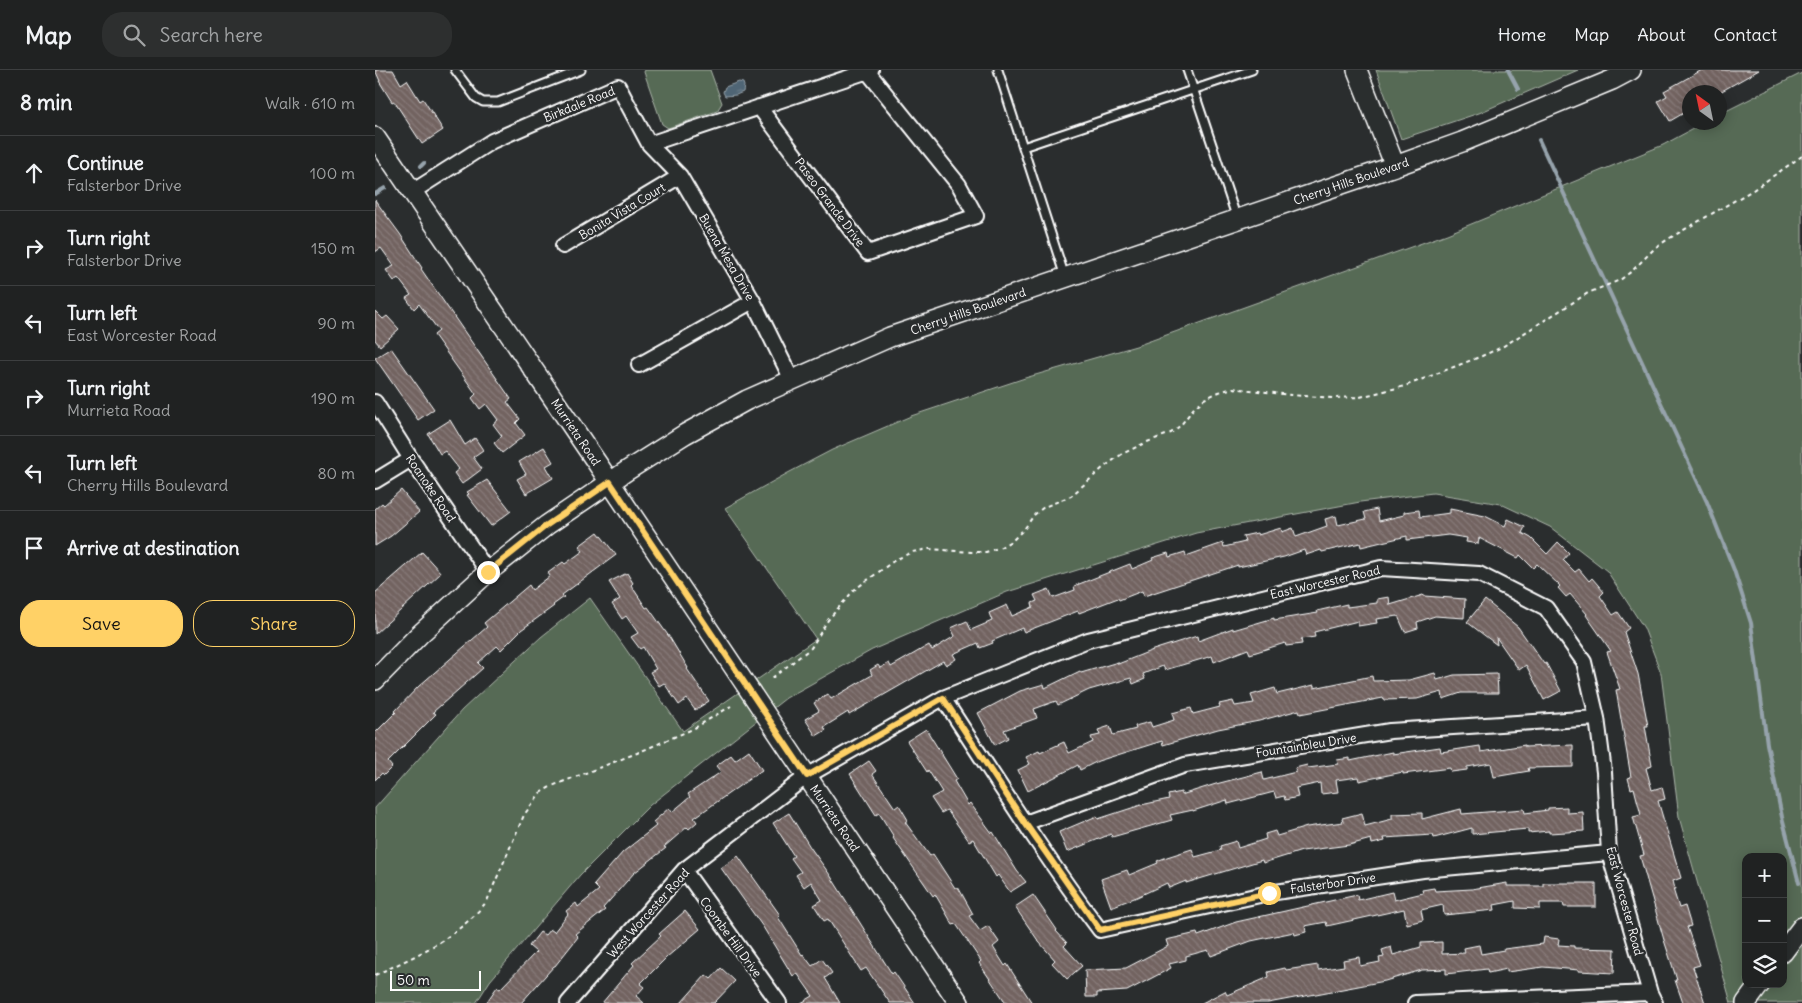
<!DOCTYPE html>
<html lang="en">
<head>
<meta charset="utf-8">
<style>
	:root { --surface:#202222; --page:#2d2f2f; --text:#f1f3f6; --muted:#a2a4a5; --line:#3d3f40; --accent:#ffd166 }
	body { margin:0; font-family:Delius,sans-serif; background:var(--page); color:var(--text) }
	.controls { position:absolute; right:15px; bottom:15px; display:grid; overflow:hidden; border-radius:10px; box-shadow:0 2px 12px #0003 }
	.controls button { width:45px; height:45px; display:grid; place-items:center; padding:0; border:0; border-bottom:1px solid var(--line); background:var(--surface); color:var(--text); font:25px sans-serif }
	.compass { position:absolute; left:1307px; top:15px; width:45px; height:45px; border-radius:50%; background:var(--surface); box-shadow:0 2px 12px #0003; rotate:327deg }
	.scale { position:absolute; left:15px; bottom:12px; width:91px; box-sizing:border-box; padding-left:5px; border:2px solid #fff; border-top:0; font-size:14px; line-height:18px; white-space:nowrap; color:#fff; -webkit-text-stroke:4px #2a2d2e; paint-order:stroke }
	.stop { position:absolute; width:15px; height:15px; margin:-11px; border:4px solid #ffd166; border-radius:50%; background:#fff }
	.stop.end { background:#ffd166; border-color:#fff; box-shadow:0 1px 5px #0008 }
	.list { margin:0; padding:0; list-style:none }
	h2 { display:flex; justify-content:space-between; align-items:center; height:65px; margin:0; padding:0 20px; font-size:21px }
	h2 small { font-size:16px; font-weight:400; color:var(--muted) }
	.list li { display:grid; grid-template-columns:32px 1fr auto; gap:15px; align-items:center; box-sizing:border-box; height:75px; padding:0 20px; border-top:1px solid var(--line) }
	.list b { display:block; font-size:19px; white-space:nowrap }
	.list p { margin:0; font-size:16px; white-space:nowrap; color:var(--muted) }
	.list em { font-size:16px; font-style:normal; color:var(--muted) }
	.actions { display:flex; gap:10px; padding:15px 20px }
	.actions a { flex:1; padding:11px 0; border:1px solid var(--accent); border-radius:20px; text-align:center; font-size:18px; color:var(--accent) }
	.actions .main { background:var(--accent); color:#111 }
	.icon { flex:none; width:28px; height:28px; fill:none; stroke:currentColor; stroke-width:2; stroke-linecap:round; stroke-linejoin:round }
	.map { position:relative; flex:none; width:1427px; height:933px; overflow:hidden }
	header { display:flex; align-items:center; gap:30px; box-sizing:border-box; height:70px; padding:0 25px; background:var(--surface); border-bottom:1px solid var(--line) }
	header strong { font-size:24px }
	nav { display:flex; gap:28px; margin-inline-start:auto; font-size:18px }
	.search { width:350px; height:45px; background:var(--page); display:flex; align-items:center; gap:12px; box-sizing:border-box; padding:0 18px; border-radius:20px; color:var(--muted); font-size:19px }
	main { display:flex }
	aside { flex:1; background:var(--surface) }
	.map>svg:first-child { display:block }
</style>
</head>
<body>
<header>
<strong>Map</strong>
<div class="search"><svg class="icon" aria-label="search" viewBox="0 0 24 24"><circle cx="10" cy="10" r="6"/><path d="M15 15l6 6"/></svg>Search here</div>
<nav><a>Home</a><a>Map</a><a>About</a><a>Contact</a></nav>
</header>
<main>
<aside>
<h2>8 min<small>Walk · 610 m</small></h2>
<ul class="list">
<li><svg class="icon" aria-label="ahead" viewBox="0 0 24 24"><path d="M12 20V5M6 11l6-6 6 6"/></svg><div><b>Continue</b><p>Falsterbor Drive</p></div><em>100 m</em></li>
<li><svg class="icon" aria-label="right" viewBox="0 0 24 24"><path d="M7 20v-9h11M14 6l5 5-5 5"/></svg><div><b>Turn right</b><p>Falsterbor Drive</p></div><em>150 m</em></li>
<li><svg class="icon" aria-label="left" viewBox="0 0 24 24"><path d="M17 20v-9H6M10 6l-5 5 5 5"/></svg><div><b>Turn left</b><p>East Worcester Road</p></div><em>90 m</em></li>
<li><svg class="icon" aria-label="right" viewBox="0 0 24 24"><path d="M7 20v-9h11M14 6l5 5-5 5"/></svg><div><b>Turn right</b><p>Murrieta Road</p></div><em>190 m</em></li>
<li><svg class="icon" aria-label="left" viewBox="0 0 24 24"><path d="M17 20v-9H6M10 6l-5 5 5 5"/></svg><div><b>Turn left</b><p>Cherry Hills Boulevard</p></div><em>80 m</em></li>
<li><svg class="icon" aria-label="arrive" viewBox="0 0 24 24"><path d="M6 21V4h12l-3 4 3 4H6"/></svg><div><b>Arrive at destination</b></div></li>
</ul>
<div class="actions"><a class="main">Save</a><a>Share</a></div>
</aside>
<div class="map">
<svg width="1427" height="933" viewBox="0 0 1427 933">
	<defs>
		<pattern id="water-ripples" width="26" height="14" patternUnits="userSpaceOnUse" patternTransform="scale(1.25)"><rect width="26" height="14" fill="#506574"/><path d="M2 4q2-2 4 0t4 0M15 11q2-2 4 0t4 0" fill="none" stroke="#6a7c89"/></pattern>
		<pattern id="building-back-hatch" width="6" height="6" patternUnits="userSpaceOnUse" patternTransform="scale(1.25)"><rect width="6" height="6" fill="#726361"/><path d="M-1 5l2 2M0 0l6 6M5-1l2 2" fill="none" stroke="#877a79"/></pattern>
	</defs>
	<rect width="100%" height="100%" fill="#2a2d2e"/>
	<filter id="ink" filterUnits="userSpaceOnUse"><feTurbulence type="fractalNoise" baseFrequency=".02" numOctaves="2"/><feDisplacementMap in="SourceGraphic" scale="10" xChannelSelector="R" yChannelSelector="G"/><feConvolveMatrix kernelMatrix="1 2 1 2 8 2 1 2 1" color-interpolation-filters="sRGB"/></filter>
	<g filter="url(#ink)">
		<path fill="#576b55" stroke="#abb5aa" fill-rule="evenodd" d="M270 0H335L347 33 342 41 293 58 287 54 269 2Z
			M1001 0H1203L1104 43 1026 69Z
			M1427 3V933H1356L1304 747 1286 603 1269 558 1232 501 1175 457 1126 434 1058 423 985 432 821 463 632 522 497 580 411 628 275 735 205 805 115 911 101 933H0V738L87 640 166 567 215 528 308 661 441 569 350 438 413 403 457 380 536 346 650 308 761 276 1072 164 1288 75 1329 53 1344 52 1345 44ZM1371 787H1408V914H1371Z"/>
		<path fill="url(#water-ripples)" stroke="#96a3ac" d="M364 12 368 13 369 16 368 22 361 25 350 26 348 22 350 17Z"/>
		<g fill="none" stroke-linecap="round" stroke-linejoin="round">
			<path stroke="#96a3ac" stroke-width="4" d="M1133 0 1143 19
				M1164 70 1332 432 1359 500 1376 553 1392 674 1407 747 1424 813
				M46 96 49 93
				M0 124 10 118"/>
		</g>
		<path fill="url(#building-back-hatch)" stroke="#fff" d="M0 0H18L26 14 32 10 45 31 48 29 68 60 47 74 19 31 17 32 4 11H5Z
			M1327 0H1384L1345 22H1314V40L1295 51 1283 31 1292 26 1289 21Z
			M0 130 25 164 47 198 46 199 136 329 132 332 145 349 141 353 150 365 127 383 119 373 127 366 118 354 123 350 111 334 105 339 97 328 101 324 59 265 64 261 44 234 39 239 31 228 36 225 23 208 19 211 11 200 19 196 6 178 0 182Z
			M0 241 8 249 12 246 24 259 5 276 0 270Z
			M16 278 59 339 43 350 0 288Z
			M75 350 90 375 100 368 108 380 98 387 107 399 87 414 79 403 84 399 70 381 65 384 53 364Z
			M169 377 178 392 171 396 178 408 151 424 142 409 151 404 144 392Z
			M112 410 136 441 116 456 92 425 94 424 92 422Z
			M26 420 44 442 16 466 0 476V439L7 433 9 435Z
			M1002 439 1004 451 1029 445V442L1044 440 1045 447 1075 443V439L1110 446 1130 456 1133 449 1150 457 1147 463 1156 468 1172 484 1183 472 1194 483 1188 490 1200 502 1204 499 1214 511 1217 508 1229 522 1225 526 1238 545 1243 542 1254 558 1249 562 1263 604 1273 656H1270L1277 696 1271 698 1277 720 1287 717 1290 729 1283 731 1306 808 1298 811 1300 819H1298L1304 838 1310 836 1316 856 1312 857 1325 895 1318 897 1330 933H1308L1300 910H1302L1289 870 1265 786 1269 785 1258 747 1266 745 1259 718 1256 719 1253 708 1256 707 1241 620 1245 619 1232 582 1236 581 1211 545 1212 544 1195 524 1191 527 1183 518 1185 516 1162 494 1158 498 1145 485 1143 488 1104 468 1103 474 1091 472 1092 468 1073 465 1032 470V466L986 477 985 473 947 482 946 480 931 485 929 480 909 487 863 497V495L769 526 767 521 744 530 743 528 704 543 703 541 649 562 647 558 617 571 618 573 605 578 603 573 578 584 581 589 571 595 568 591 474 645 473 642 449 657 451 660 441 666 430 649 444 641 439 633 453 624 456 629 497 605 495 600 503 595 505 598 514 593 516 597 554 575 557 580 580 566 576 558 592 551 596 560 617 551 614 543 632 535 637 546 658 537 657 533 662 531 659 525 674 519 678 528 700 520 699 516 755 494 757 499 778 490 777 488 793 483 794 487 810 482 811 486 848 473 849 477 870 472 868 466 882 463 883 465 906 458 907 462 918 458 921 467 952 456 950 449 961 446 963 455 991 449 989 442Z
			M223 462 241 485 187 525 189 527 178 535 179 536 146 560 126 580 122 576 103 593 108 598 58 642 61 644 13 692 17 697 9 705 7 703 0 710V663L21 642 20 641 44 616 112 557 109 553 154 515 157 520 175 506 173 503 188 492 190 494 208 481 204 476Z
			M47 482 66 503 0 564V523Z
			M252 503 258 513 256 515 271 538 273 537 295 568 313 598 312 599 334 631 320 640 312 629 304 635 289 613 284 616 275 602 281 599 268 577 265 579 256 567 263 563 251 546 247 549 237 534 245 529 234 512Z
			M1048 525 1049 526 1090 529 1089 548 1060 546 1042 552 1043 558 1030 562 1023 546 1001 549 1002 553 983 556V551L939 562 940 567 926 569 927 574 911 576 910 573 875 584 873 579 839 592 837 586 790 600 788 596 768 604 770 609 758 614 756 608 714 620 683 635 681 631 659 639 662 648 629 660 633 668 620 675 603 643 645 621 669 614 670 618 705 601 706 603 743 592V594L778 580 822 566 823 571 858 558V560L899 548V550L943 543 942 541 972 534V537L1002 533V529L1014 527 1015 535Z
			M1110 530 1143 557 1169 594 1171 593 1186 621 1169 630 1151 595 1144 600 1121 567 1122 575 1092 552Z
			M1060 603 1062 610 1079 605 1122 604 1123 623H1086L1068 629 1067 622 1042 629 1009 630 1008 628 925 644 924 640 884 651 843 659 788 675 787 671 723 691 705 700 703 695 653 721 643 700 655 694 651 687 664 681 665 683 689 672 694 683 718 672 716 667 725 665 723 660 735 656 738 665 761 659 760 656 775 652 777 657 799 650 797 643 816 638 818 644 845 637 844 634 858 631 860 636 879 633 876 625 900 618 902 624 939 615V618L997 606 998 611 1034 610Z
			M551 659 582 709 579 711 593 735 595 733 617 763 618 762 642 801 651 812 635 822 623 805 621 807 598 769 594 771 572 740 566 743 556 728 567 722 553 700 552 702 532 671Z
			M1150 675V677L1198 675V697L1153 698 1154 701 1119 707 1116 693 1092 697V700L1076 702 1075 698 1028 704V702L984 711 983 707 961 710 963 722 946 724 945 713 921 718 923 727 910 730 909 726 901 728 899 722 853 734 852 730 818 741V740L795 745 797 750 737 767 736 764 692 782 684 762 722 746 723 749 766 735 794 729 793 725 806 722V725L841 714 887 702 889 710 921 702 920 698 932 695 933 698 963 694 962 690 975 688V691L1018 682V684L1065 677 1066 682 1105 676 1106 682Z
			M374 680 387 700 319 748 322 752 314 759 312 757 289 777 291 778 259 803 228 838 230 840 200 864 203 867 180 896H179L146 933H111L122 917 125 919 161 882 154 876 165 862 170 865 175 859 179 862 193 844 191 841 201 833 203 837 224 820 219 815 248 782 281 756 278 752 294 738 297 742 315 727 313 724 346 702 341 696 356 685 360 690Z
			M494 691 501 701 497 704 520 738 524 735 533 750 530 752 555 786 558 784 580 818 583 817 598 844 594 846 605 861 613 856 624 872 618 877 630 896 632 894 657 933H631L604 893 606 891 581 854 578 855 560 824 558 826 518 768 519 767 504 743 501 745 475 704Z
			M1192 737V743L1208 742 1209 761 1174 763V761L1153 763V759L1097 764V758L1059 768 1058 765 1009 768 1010 771 997 774 996 769 974 775 927 781 888 793 887 790 811 813V811L794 818 792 813 762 827 736 837 726 809 752 800 754 805 783 793 782 791 792 787 817 779 820 787 846 780 845 776 861 771 863 778 891 769 890 764 900 761 902 766 932 757 968 752 967 748 987 743 990 756 1017 749V744L1047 743V749L1086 739 1087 744 1149 739 1150 743 1173 740V738Z
			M414 743 435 777 455 805 517 904 519 902 540 933H515L491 898 486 901 453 849 449 851 439 835 447 830 436 812 429 817 421 805 426 802 416 788 419 786 398 753Z
			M363 786 405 845 403 847 427 885 428 884 437 896 447 889 457 903 450 908 465 933H426L438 926 422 903 418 906 388 857 346 798Z
			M1132 813V816H1168V813H1221V837H1189L1188 833H1165V839L1140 838V831L1119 835 1120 840 1069 845 1068 835 1046 840 1048 850 1032 854 1029 839 952 856 951 852 930 856 931 862 920 865 919 862 876 871 836 886 833 880 811 886V890L794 894 796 898 752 921 722 923V927H711L710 900 751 898 793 876 791 870 822 863 823 866 861 852 982 825 983 830 1017 822 1019 830 1048 823 1047 820 1059 818 1060 821 1097 819Z
			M658 825 682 860 681 861 692 873 689 876 707 896 692 909 677 893 680 890 664 872 640 837Z
			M310 841 325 859 292 887 265 914 269 917 261 926 269 933H227L259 895 257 893 286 866 284 864Z
			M1169 867 1184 869 1183 875 1199 876V878L1240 879 1239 903 1204 901V900L1168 897 1132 902V899L1113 903 1112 899 1071 904V899L1047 900 1010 911 893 933H827L850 921 852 925 894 907 893 902 910 898 911 900 943 895V900L969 896 968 890 984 887 985 896 1005 892 1004 888 1009 887 1007 880 1016 877 1018 885 1046 877V873L1067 872V884L1090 883 1089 878 1104 875 1106 884 1129 880V879L1168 874Z
			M346 898 360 911 339 933H306L331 905 336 909Z"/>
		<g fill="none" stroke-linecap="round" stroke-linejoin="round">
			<defs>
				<path id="lane" d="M80 0 101 28 108 32H123L206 0
					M623 0 690 207
					M812 0 862 149
					M648 77 877 0"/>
				<path id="street" d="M384 37 493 183 601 146 584 115 492 1
					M274 74 305 106 378 231 417 310
					M37 122 117 71 243 16 274 74 496 0
					M188 176 305 106
					M264 295 378 231
					M0 332 36 389 113 502
					M0 411 36 389
					M568 628C619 706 669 786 725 860L894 823 1048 800 1234 783
					M650 753 810 695 1015 661 1222 648
					M309 800 404 933
					M193 933 309 800 432 706 568 628 713 570 1006 498 1104 504 1171 538 1209 592 1222 648 1229 702 1234 783 1275 923 1280 933
					M1040 933 1275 923"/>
				<path id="secondary" d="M982 0 1020 96
					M0 67 222 393 584 933
					M0 610 44 565 113 502 172 455 253 400 310 364 372 330 515 267 1020 96 1087 72 1237 10 1256 0
					M1408 882 1427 857
					M1371 933 1385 914"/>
			</defs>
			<use href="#lane" stroke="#fff" stroke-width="11"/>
			<use href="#street" stroke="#fff" stroke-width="18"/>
			<use href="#secondary" stroke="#fff" stroke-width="22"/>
			<path stroke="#fff" stroke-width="2" stroke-dasharray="4 4" stroke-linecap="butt" d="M397 608 436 578 453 550 479 520 520 490 537 482 554 479 596 482H611L626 477 638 470 650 458 659 445 669 437 696 426 729 397 747 384 772 372 796 363 806 355 818 339 829 329 844 322 858 318 916 325 958 328 985 327 1030 316 1107 286 1127 277 1213 223 1245 210 1257 201 1281 177 1295 168 1378 120 1427 86
				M0 905C41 886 84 867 112 831L149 745 165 723 177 716 262 683 292 670 318 659 356 636"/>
			<use href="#lane" stroke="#2a2d2e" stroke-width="7"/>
			<use href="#street" stroke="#2a2d2e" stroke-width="14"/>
			<use href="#secondary" stroke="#2a2d2e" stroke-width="19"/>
		</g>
	</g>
	<g fill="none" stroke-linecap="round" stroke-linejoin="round" filter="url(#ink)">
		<path stroke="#ffd166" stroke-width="6" d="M113 502 172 455 235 412 432 706 568 628 650 753 725 860 894 823"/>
	</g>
	<g text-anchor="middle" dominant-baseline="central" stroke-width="5" stroke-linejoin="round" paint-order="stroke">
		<g font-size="12" fill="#fff" stroke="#2a2d2e">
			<text transform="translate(204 34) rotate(-22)">Birkdale Road</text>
			<text transform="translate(976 111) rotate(-19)">Cherry Hills Boulevard</text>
			<text transform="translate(455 132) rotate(53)">Paseo Grande Drive</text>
			<text transform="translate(247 141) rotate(-31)">Bonita Vista Court</text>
			<text transform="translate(352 187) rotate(60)">Buena Mesa Drive</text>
			<text transform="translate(593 241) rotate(-19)">Cherry Hills Boulevard</text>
			<text transform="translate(201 362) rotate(56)">Murrieta Road</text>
			<text transform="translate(56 418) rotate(56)">Roanoke Road</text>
			<text transform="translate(950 512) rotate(-13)">East Worcester Road</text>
			<text transform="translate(931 675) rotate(-9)">Fountainbleu Drive</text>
			<text transform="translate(460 748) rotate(56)">Murrieta Road</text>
			<text transform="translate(958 813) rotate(-8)">Falsterbor Drive</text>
			<text transform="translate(1250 831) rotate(75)">East Worcester Road</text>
			<text transform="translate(273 843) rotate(-48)">West Worcester Road</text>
			<text transform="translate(356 867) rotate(54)">Coombe Hill Drive</text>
		</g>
	</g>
</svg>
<div class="controls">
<button>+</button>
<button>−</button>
<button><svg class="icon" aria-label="layers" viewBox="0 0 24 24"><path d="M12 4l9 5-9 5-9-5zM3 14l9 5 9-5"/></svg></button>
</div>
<svg class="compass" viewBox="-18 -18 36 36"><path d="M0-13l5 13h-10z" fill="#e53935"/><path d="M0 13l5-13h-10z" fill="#a2a4a5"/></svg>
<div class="scale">50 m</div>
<div class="stop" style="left:894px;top:823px"></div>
<div class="stop end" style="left:113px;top:502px"></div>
</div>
</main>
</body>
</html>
